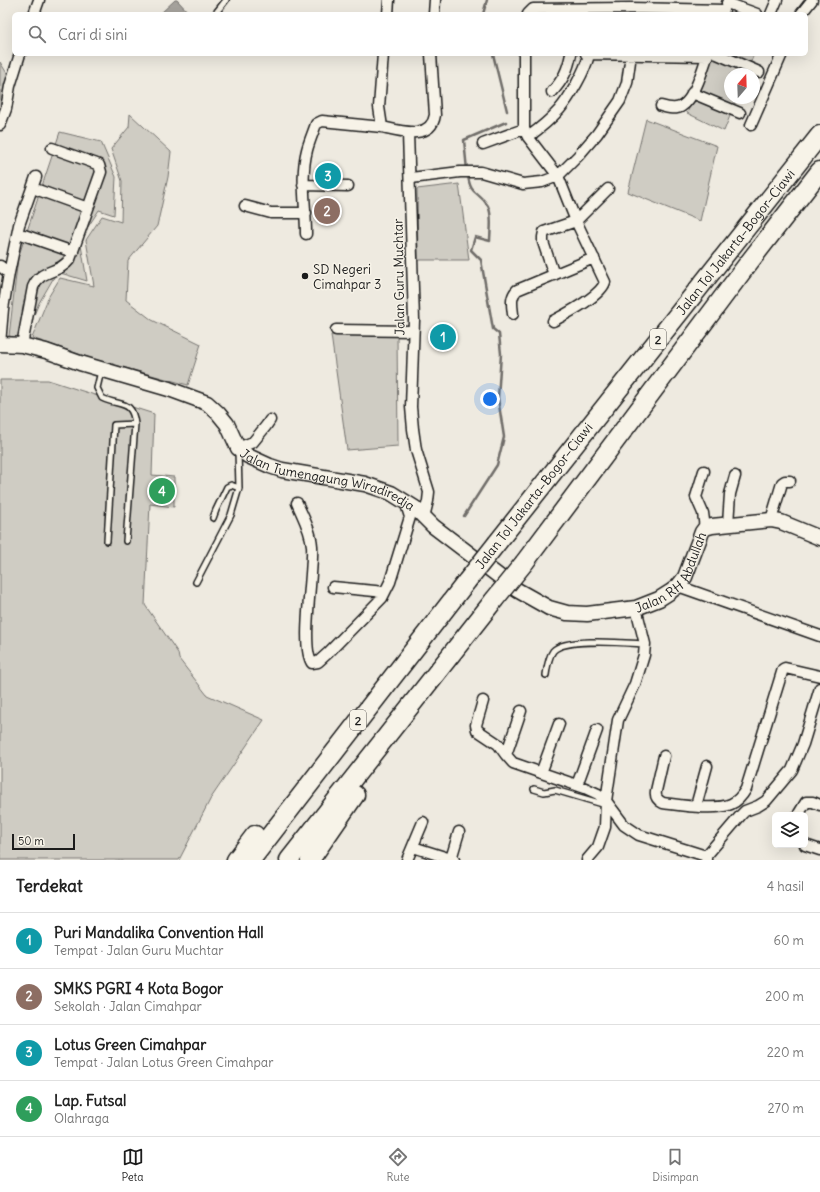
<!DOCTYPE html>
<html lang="id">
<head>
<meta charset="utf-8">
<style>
	:root { --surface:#fff; --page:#f2f2f2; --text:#222; --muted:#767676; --line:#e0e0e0; --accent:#1c1c1c }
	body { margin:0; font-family:Delius,sans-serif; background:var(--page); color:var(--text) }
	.controls { position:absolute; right:12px; bottom:12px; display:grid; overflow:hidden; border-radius:6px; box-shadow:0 4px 16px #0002 }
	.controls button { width:36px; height:36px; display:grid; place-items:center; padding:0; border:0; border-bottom:1px solid var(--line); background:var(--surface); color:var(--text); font:20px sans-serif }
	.compass { position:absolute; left:724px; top:68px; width:36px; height:36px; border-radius:50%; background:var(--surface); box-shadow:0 4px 16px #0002; rotate:19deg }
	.scale { position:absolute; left:12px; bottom:10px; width:63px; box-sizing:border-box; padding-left:4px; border:2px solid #1c1c1c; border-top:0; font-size:11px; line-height:14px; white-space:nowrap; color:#1c1c1c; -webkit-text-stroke:3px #f7f3e8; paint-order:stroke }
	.you { position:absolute; left:490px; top:399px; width:14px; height:14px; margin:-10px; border:3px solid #fff; border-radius:50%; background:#1a73e8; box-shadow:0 0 0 6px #1a73e833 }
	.badge { display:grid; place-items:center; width:26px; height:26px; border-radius:50%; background:var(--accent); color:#fff; font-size:13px; font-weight:700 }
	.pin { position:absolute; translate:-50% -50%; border:2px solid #fff; box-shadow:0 1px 4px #0006 }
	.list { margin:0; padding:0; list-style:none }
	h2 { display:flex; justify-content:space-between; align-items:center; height:52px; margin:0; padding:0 16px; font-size:17px }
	h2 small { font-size:13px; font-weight:400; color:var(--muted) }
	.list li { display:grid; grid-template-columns:26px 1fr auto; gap:12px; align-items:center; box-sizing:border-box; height:56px; padding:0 16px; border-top:1px solid var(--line) }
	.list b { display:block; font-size:15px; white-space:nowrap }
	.list p { margin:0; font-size:13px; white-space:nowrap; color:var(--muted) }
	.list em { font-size:13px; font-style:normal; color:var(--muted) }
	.icon { flex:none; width:22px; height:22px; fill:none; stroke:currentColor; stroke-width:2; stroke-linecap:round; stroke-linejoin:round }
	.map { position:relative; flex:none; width:820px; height:860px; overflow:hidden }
	.search { position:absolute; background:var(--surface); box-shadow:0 4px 16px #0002; left:12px; right:12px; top:12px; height:44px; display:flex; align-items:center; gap:10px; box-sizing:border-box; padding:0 14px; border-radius:6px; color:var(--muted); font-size:15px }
	.sheet { height:276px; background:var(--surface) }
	nav { display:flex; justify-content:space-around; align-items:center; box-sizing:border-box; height:56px; border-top:1px solid var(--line); background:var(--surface); font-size:11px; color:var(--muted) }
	nav a { display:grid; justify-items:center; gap:2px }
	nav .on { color:var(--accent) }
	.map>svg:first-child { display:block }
</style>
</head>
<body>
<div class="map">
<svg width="820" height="860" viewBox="0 0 820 860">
	<rect width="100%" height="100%" fill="#eeeae0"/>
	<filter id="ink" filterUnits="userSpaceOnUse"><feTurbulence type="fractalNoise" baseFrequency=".025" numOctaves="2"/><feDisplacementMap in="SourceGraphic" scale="8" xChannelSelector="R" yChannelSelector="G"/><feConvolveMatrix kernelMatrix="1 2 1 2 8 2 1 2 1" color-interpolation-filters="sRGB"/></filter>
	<g filter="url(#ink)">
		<path fill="#cfccc3" stroke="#767470" d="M712 54H754L746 74H730V98H737L724 131 687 113Z
			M0 62 14 85 0 123Z
			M130 114 171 152 168 177 157 226 128 261 126 300 152 320 201 344 188 385 93 359 32 338 49 296 60 278 94 286 86 240 102 216 121 222 122 181 111 149 129 127Z
			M646 119 717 146 700 221 628 192Z
			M60 132 101 142 116 177 114 215 99 210 80 239 87 281 57 272 39 303 24 339 9 336 18 258Z
			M459 184 469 260H418L417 189Z
			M331 335H397L398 446 347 450Z
			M0 380H48L154 414 152 475 174 477V507L150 504 145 605 178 653 179 659 207 695 264 720 211 798 179 860H0Z"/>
		<path fill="#a6a39d" stroke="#6f6d69" d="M175 0H177L190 14H163L161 13Z"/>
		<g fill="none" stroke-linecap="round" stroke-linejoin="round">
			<path stroke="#6f6d69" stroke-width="2.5" d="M483 14 487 0
				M493 54 507 111
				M467 170 464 140 506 122
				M464 516 497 465 504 437 498 398 501 354 499 334 493 329 481 260 471 250 475 237 490 241C490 231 493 215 488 206 479 191 470 196 468 175"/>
			<defs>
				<path id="lane" d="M215 14 226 0
					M101 371 97 388 102 398C121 407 132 399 135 424L126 541
					M213 518 216 510 227 487 231 485 239 488
					M107 541 114 425 135 424
					M196 582 231 515 239 488 238 451
					M546 675C547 668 548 658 553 651 565 637 626 643 645 644
					M534 789 544 792 555 790 606 805"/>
				<path id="street" d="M727 3 757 14
					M34 14 39 0
					M388 14 389 0
					M434 14 435 0
					M528 14 533 9 630 8 724 10
					M771 14 777 0
					M801 14 812 0
					M383 54 379 107 382 127C400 131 431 141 435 115L431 54
					M524 54V129L528 137 558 176 576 221 605 282C601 296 566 314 553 321
					M586 54 707 56
					M717 54 759 72
					M552 92C563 80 568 70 571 54
					M692 93 740 113
					M661 106C668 108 676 110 682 106 695 98 703 68 708 54
					M0 125 6 109 10 86 20 54
					M751 125 782 54
					M408 133 414 320 411 407 413 429 416 450 429 492 428 501 424 517
					M528 137C539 129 550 120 559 110 570 97 585 71 589 55
					M483 144 524 129
					M411 178 460 172H481L523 184 542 182 558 176 578 156 597 134 620 101 627 83 631 54
					M303 185 348 186
					M38 190 88 208
					M245 206 271 213H306
					M306 234C306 206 300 177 307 150 309 142 313 133 316 124L322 121 382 127
					M24 235 73 252
					M0 266 9 273 3 309 0 344
					M9 273 19 225 36 177
					M554 275 543 242V237L544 232 576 221 608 189
					M513 314C512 305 510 297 517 290L594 258
					M336 330 413 331
					M22 345 33 287C41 268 58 275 70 259L101 172 99 165 94 163 52 148
					M238 448 253 442 266 426 270 420
					M704 471 696 497 703 513 705 528
					M297 503C303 517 311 531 312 546 314 571 300 647 312 663L318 662 328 653 382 598 390 582 410 517 405 501
					M771 520 782 483 785 481H790
					M728 524 730 494 735 476
					M678 586 820 636
					M333 587 385 592
					M483 701 476 725 477 730 498 744 506 755 513 763 585 788 598 794 606 801 624 825 639 835 706 856
					M506 755 521 711
					M664 756 656 791C655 797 657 800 663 803 680 805 715 811 731 804 738 801 742 796 746 789L783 669 785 668 820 676
					M541 773 559 724
					M577 785 597 730
					M696 806 707 766
					M798 815 806 802H813L820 805
					M805 845 820 850
					M413 847 454 860
					M451 859 459 832
					M407 860 423 822
					M587 860 598 847 605 827 606 801 618 720 635 684 644 655 645 644 636 608
					M706 860V856L741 815 745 811 758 806 766 801 792 770 803 744 820 688"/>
				<g id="secondary">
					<path id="s1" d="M0 344 22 345 46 351 80 363 169 389 207 403 218 413 227 424 238 448 248 456 270 466 282 470 365 484 391 493 415 508 433 526 517 590 549 608 567 613 587 614 636 608 659 599 670 592 678 586 685 577 702 532 705 528 712 526 771 520 781 522 820 538"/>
				</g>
				<g id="highway">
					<path id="s2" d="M497 543 820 135"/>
					<path d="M524 563 747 265 820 171"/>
					<path d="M236 860 255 835"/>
					<path d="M251 860 467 581"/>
					<path d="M289 860 494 600"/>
					<path d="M310 860 355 795"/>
				</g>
			</defs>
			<use href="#lane" stroke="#1c1c1c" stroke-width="8"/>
			<use href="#street" stroke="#1c1c1c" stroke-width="13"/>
			<use href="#secondary" stroke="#1c1c1c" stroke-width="17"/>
			<use href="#highway" stroke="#1c1c1c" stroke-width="21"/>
			<use href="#lane" stroke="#f7f3e8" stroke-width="5"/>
			<use href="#street" stroke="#f7f3e8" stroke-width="10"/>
			<use href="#secondary" stroke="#f7f3e8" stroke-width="14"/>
			<use href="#highway" stroke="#f7f3e8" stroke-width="18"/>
			<defs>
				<path id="highway-bridge" d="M467 581 497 543
					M494 600 524 563"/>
			</defs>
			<use href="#highway-bridge" stroke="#1c1c1c" stroke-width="21" stroke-linecap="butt"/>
			<use href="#highway-bridge" stroke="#f7f3e8" stroke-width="18"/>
		</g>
	</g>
	<circle fill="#1c1c1c" stroke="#f7f3e8" stroke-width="1.5" cx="305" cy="276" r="4"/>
	<g text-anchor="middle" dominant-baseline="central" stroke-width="3" stroke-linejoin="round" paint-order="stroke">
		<g fill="#f7f3e8" stroke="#5e5c59" stroke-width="1">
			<rect x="650" y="329" width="16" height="20" rx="3"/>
			<rect x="350" y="710" width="16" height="20" rx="3"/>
		</g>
		<g font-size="12" font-weight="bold" fill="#1c1c1c">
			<text x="658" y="339">2</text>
			<text x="358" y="720">2</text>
		</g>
		<g font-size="13" fill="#1c1c1c" stroke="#f7f3e8">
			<text stroke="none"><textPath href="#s2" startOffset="384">Jalan Tol Jakarta–Bogor–Ciawi</textPath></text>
			<text transform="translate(399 277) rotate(-91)">Jalan Guru Muchtar</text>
			<text stroke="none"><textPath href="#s1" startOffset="368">Jalan Tumenggung Wiradiredja</textPath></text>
			<text transform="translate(534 496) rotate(-52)">Jalan Tol Jakarta–Bogor–Ciawi</text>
			<text stroke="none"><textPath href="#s1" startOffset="770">Jalan RH Abdullah</textPath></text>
		</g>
		<g font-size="13" fill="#1c1c1c" stroke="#f7f3e8" text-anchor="start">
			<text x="313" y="269">SD Negeri<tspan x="313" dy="15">Cimahpar 3</tspan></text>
		</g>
	</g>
</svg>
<div class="controls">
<button><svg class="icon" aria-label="layers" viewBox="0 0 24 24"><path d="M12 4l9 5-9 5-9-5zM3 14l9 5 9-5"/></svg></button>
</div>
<svg class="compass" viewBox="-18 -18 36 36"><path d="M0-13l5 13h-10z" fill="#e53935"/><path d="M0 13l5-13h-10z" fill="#767676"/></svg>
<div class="scale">50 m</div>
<div class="you"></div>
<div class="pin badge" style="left:443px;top:337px;background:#0f9aa8">1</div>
<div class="pin badge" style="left:327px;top:211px;background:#8d6e63">2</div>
<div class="pin badge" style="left:328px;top:176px;background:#0f9aa8">3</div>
<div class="pin badge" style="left:162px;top:491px;background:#2e9e5b">4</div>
<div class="search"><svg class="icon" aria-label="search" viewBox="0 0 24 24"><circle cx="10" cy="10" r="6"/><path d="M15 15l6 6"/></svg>Cari di sini</div>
</div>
<section class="sheet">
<h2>Terdekat<small>4 hasil</small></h2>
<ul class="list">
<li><span class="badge" style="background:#0f9aa8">1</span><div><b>Puri Mandalika Convention Hall</b><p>Tempat · Jalan Guru Muchtar</p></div><em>60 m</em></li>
<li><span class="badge" style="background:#8d6e63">2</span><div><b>SMKS PGRI 4 Kota Bogor</b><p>Sekolah · Jalan Cimahpar</p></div><em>200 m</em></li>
<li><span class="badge" style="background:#0f9aa8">3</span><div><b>Lotus Green Cimahpar</b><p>Tempat · Jalan Lotus Green Cimahpar</p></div><em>220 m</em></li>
<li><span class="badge" style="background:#2e9e5b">4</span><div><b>Lap. Futsal</b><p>Olahraga</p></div><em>270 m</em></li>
</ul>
</section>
<nav>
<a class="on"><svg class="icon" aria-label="map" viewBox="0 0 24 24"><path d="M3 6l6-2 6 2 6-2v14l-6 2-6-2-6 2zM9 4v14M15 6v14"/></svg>Peta</a>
<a><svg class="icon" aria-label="directions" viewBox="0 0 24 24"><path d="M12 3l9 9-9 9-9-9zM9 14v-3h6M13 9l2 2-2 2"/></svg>Rute</a>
<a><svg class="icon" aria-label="saved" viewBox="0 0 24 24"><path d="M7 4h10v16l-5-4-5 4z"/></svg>Disimpan</a>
</nav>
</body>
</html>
